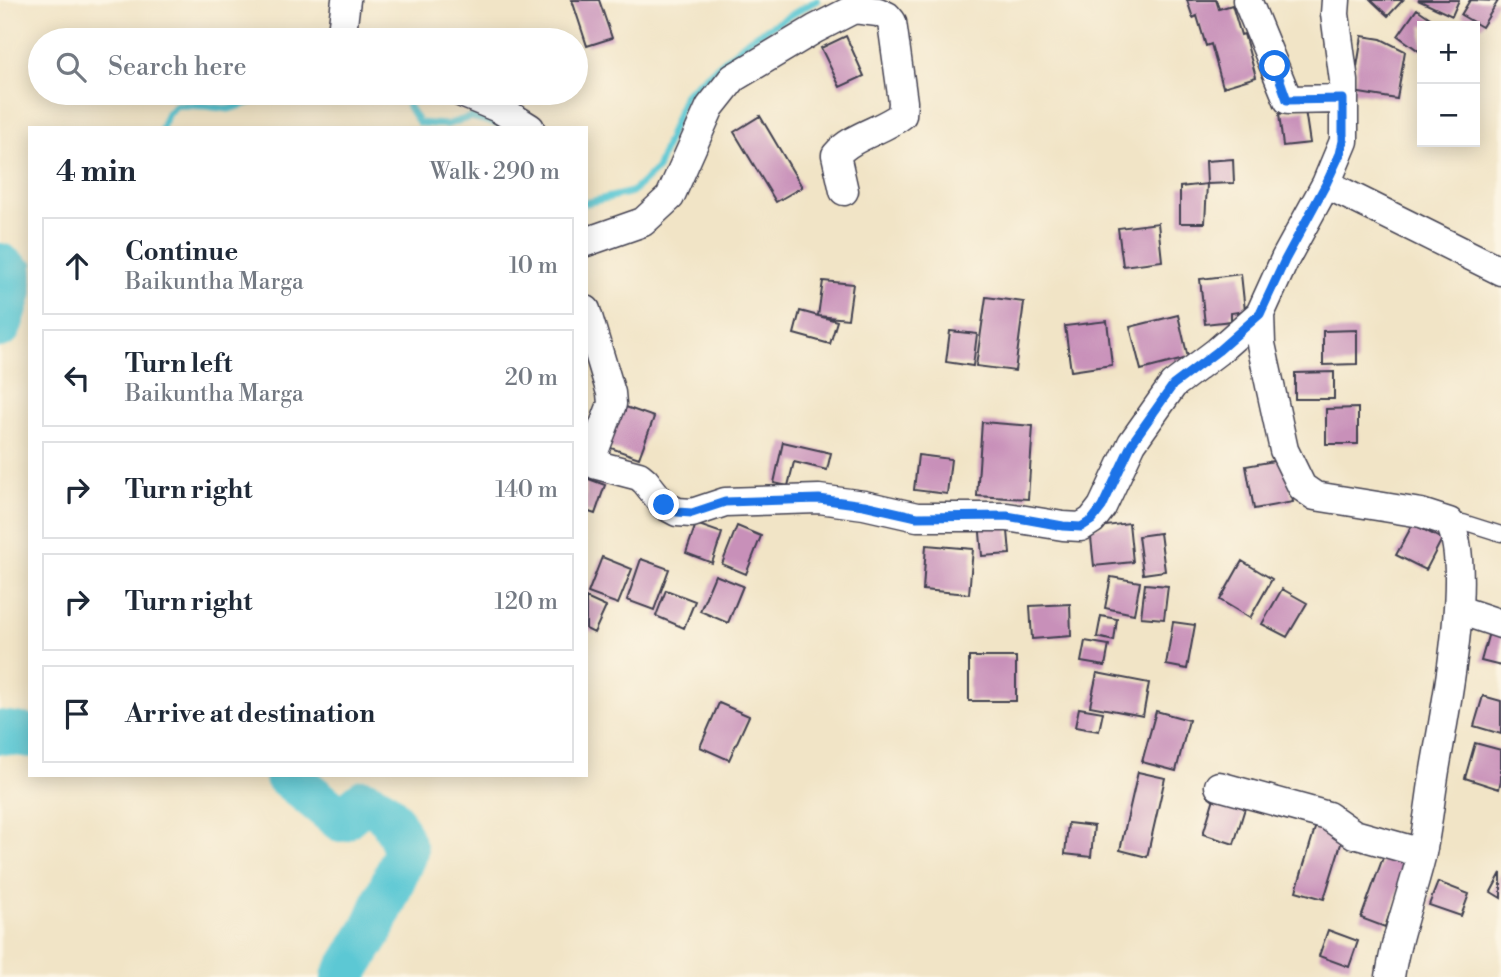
<!DOCTYPE html>
<html lang="en">
<head>
<meta charset="utf-8">
<style>
	:root { --surface:#fff; --page:#f2f2f3; --text:#1f2937; --muted:#747a83; --line:#e0e1e3 }
	body { margin:0; font-family:"Libre Bodoni",serif; background:var(--page); color:var(--text) }
	.controls { position:absolute; right:21px; top:21px; display:grid; overflow:hidden; border-radius:0px; box-shadow:0 4px 18px #0003 }
	.controls button { width:63px; height:63px; display:grid; place-items:center; padding:0; border:0; border-bottom:2px solid var(--line); background:var(--surface); color:var(--text); font:35px sans-serif }
	.stop { position:absolute; width:21px; height:21px; margin:-16px; border:5px solid #1a73e8; border-radius:50%; background:#fff }
	.stop.end { background:#1a73e8; border-color:#fff; box-shadow:0 2px 7px #0008 }
	.list { margin:0; padding:0; list-style:none }
	h2 { display:flex; justify-content:space-between; align-items:center; height:91px; margin:0; padding:0 28px; font-size:30px }
	h2 small { font-size:23px; font-weight:400; color:var(--muted) }
	.list li { display:grid; grid-template-columns:46px 1fr auto; gap:21px; align-items:center; box-sizing:border-box; height:98px; margin:0 14px 14px; padding:0 14px; border:2px solid var(--line); border-radius:0px }
	.list b { display:block; font-size:26px; white-space:nowrap }
	.list p { margin:0; font-size:23px; white-space:nowrap; color:var(--muted) }
	.list em { font-size:23px; font-style:normal; color:var(--muted) }
	.icon { flex:none; width:38px; height:38px; fill:none; stroke:currentColor; stroke-width:2; stroke-linecap:round; stroke-linejoin:round }
	.map { position:relative; flex:none; width:1501px; height:977px; overflow:hidden }
	.search { position:absolute; background:var(--surface); box-shadow:0 4px 18px #0003; left:28px; top:28px; width:560px; height:77px; display:flex; align-items:center; gap:18px; box-sizing:border-box; padding:0 24px; border-radius:38px; color:var(--muted); font-size:26px }
	.panel { position:absolute; background:var(--surface); box-shadow:0 4px 18px #0003; left:28px; top:126px; width:560px; height:651px; border-radius:0px }
	.map>svg:first-child { display:block }
</style>
</head>
<body>
<div class="map">
<svg width="1501" height="977" viewBox="0 0 1501 977">
	<rect width="100%" height="100%" fill="#fcf5e5"/>
	<filter id="ink" filterUnits="userSpaceOnUse"><feTurbulence type="fractalNoise" baseFrequency=".0143" numOctaves="2"/><feDisplacementMap in="SourceGraphic" scale="14" xChannelSelector="R" yChannelSelector="G"/><feConvolveMatrix kernelMatrix="1 2 1 2 8 2 1 2 1" color-interpolation-filters="sRGB"/></filter>
	<filter id="wash" filterUnits="userSpaceOnUse"><feTurbulence type="fractalNoise" baseFrequency=".00686" numOctaves="4" result="noise"/><feDisplacementMap in="SourceGraphic" scale="28" xChannelSelector="R" yChannelSelector="G"/><feGaussianBlur stdDeviation="1.57" result="paint"/><feColorMatrix in="noise" values="0 0 0 0 0 0 0 0 0 0 0 0 0 0 0 0 0 1.4 0 .05"/><feComposite in="paint" operator="in"/></filter>
	<g filter="url(#wash)">
		<rect width="100%" height="100%" fill="#f1e4c6"/>
		<g fill="none" stroke-linecap="round" stroke-linejoin="round">
			<path stroke="#5cc8d4" stroke-width="7" d="M406 93 409 107 419 123 446 125 471 117 502 125
				M162 128 168 113 177 105 206 106 229 109 281 93
				M586 203 632 192 657 169 685 94 751 38 817 0
				M11 273 30 264"/>
			<path stroke="#5cc8d4" stroke-width="44" d="M0 265 11 273V292L0 326
				M0 732 30 736
				M286 775 341 820 364 801C391 810 396 826 406 851L372 930 343 977"/>
		</g>
		<g id="blocks">
			<path fill="#c890b9" d="M572 0H599L612 38 587 46Z
				M1187 0H1216L1219 9 1232 5 1241 35 1244 34 1256 77 1223 87 1211 44 1206 46 1197 16 1193 18Z
				M1371 0H1403L1388 16Z
				M1418 0H1459L1452 16Z
				M1470 0 1498 1 1482 27 1461 15Z
				M1417 9 1439 24 1422 26V47L1419 51 1398 36Z
				M846 36 864 76 840 87 821 48Z
				M1362 36 1381 39 1405 51 1397 99 1353 92Z
				M1305 110 1310 143 1283 146 1279 114Z
				M760 116 802 187 776 202 734 132Z
				M1233 159 1234 183 1207 184 1206 161Z
				M1207 184 1205 223H1180V187Z
				M1158 223 1162 261 1123 266 1118 228Z
				M1241 274 1245 311 1231 313V321L1205 324 1200 279Z
				M823 281 853 284 848 319 818 316Z
				M986 297 1024 302 1015 371 976 366Z
				M800 311 837 321 830 344 794 334Z
				M1178 315 1188 358 1141 370 1130 327Z
				M1107 321 1112 365 1071 371 1065 326Z
				M1357 330V364L1323 365V331Z
				M950 331 977 334 973 366 946 362Z
				M1334 372V399H1295V373Z
				M623 406 654 417 639 458 608 447Z
				M1358 408V444H1326V409Z
				M982 422 1033 426 1028 499 977 496Z
				M783 442 831 453 827 470 794 462 788 486 774 483Z
				M918 455 951 459 947 494 914 490Z
				M1285 459 1293 502 1254 509 1246 466Z
				M586 478 605 485 595 514 586 511Z
				M1007 519 1010 554 982 556 979 521Z
				M1129 523 1133 562 1094 566 1090 528Z
				M696 524 722 533 712 563 686 553Z
				M1413 524 1442 539 1426 570 1396 555Z
				M737 526 761 536 746 574 722 564Z
				M1160 533 1165 571 1143 574 1138 536Z
				M926 545 973 549 969 594 923 590Z
				M602 557 632 569 618 604 588 593Z
				M641 559 669 569 654 610 627 600Z
				M1242 561 1272 579 1250 618 1220 600Z
				M715 575 743 586 728 623 700 611Z
				M1111 577 1140 582 1134 614 1105 608Z
				M1145 584 1168 586 1164 619 1141 617Z
				M1282 589 1307 603 1287 637 1262 624Z
				M666 590 695 601 684 628 656 616Z
				M586 598 606 607 594 633 586 629Z
				M1070 604 1071 636 1032 639 1030 606Z
				M1101 616 1117 619 1114 641 1097 637Z
				M1173 622 1195 625 1187 669 1166 665Z
				M1491 625 1501 628V666L1481 661Z
				M1085 641 1109 645 1105 666 1081 662Z
				M969 657H1016V701H969Z
				M1097 673 1149 683 1143 716 1090 706Z
				M1483 696 1501 701V734L1474 726Z
				M719 703 749 716 729 760 700 747Z
				M1079 708 1103 712 1099 731 1075 727Z
				M1156 711 1189 720 1176 771 1142 762Z
				M1475 743 1501 750V780L1499 789 1465 778Z
				M1138 772 1165 778 1147 857 1120 850Z
				M1214 798 1245 808 1234 844 1203 834Z
				M1068 823 1094 826 1091 857 1065 854Z
				M1316 825 1344 834 1324 899 1296 891Z
				M1385 852 1409 860 1385 927 1361 918Z
				M1501 873V898L1491 892Z
				M1438 882 1469 894 1461 916 1429 905Z
				M1328 930 1358 941 1349 967 1319 956Z"/>
		</g>
	</g>
	<g filter="url(#ink)">
		<use href="#blocks" fill-opacity="0" stroke="#413f50" stroke-width="2"/>
		<g fill="none" stroke-linecap="round" stroke-linejoin="round">
			<defs>
				<path id="service" d="M1449 522H1463L1501 534"/>
				<path id="minor" d="M1247 0 1288 100 1343 99
					M341 40 346 0
					M462 93 498 108 530 128
					M1326 184 1501 271
					M586 242 643 222 670 197 710 107 733 78 815 29 854 9 878 12 887 16 892 22 903 102 902 115C882 131 853 135 836 155L844 191
					M586 310 611 393 612 404 592 457 597 465 639 476 645 481 664 505 677 512 692 513 725 502 819 499 864 505 917 517H1007L1063 526 1081 527 1092 520 1102 507 1132 443 1173 385 1218 351 1260 314 1285 259 1326 184 1344 141V81L1335 14 1336 0
					M1260 314 1261 344 1284 450 1302 487 1315 496 1421 513 1449 522C1474 564 1445 712 1436 764 1431 793 1428 824 1422 853 1412 895 1396 934 1390 977
					M1459 610 1501 624
					M1219 786 1328 816 1354 834 1422 853"/>
			</defs>
			<use href="#service" stroke="#413f50" stroke-width="17"/>
			<use href="#minor" stroke="#413f50" stroke-width="31"/>
			<use href="#service" stroke="#fff" stroke-width="14"/>
			<use href="#minor" stroke="#fff" stroke-width="28"/>
		</g>
	</g>
	<g fill="none" stroke-linecap="round" stroke-linejoin="round" filter="url(#ink)">
		<path stroke="#1a73e8" stroke-width="9" d="M664 505 677 512 692 513 725 502 819 499 864 505 917 517 1007 516 1063 526 1081 527 1092 520 1102 507 1132 443 1173 385 1218 351 1260 314 1285 260 1326 184 1340 154 1343 141V99L1287 100 1275 66"/>
	</g>
</svg>
<div class="controls">
<button>+</button>
<button>−</button>
</div>
<div class="stop" style="left:1275px;top:66px"></div>
<div class="stop end" style="left:664px;top:505px"></div>
<div class="search"><svg class="icon" aria-label="search" viewBox="0 0 24 24"><circle cx="10" cy="10" r="6"/><path d="M15 15l6 6"/></svg>Search here</div>
<section class="panel">
<h2>4 min<small>Walk · 290 m</small></h2>
<ul class="list">
<li><svg class="icon" aria-label="ahead" viewBox="0 0 24 24"><path d="M12 20V5M6 11l6-6 6 6"/></svg><div><b>Continue</b><p>Baikuntha Marga</p></div><em>10 m</em></li>
<li><svg class="icon" aria-label="left" viewBox="0 0 24 24"><path d="M17 20v-9H6M10 6l-5 5 5 5"/></svg><div><b>Turn left</b><p>Baikuntha Marga</p></div><em>20 m</em></li>
<li><svg class="icon" aria-label="right" viewBox="0 0 24 24"><path d="M7 20v-9h11M14 6l5 5-5 5"/></svg><div><b>Turn right</b></div><em>140 m</em></li>
<li><svg class="icon" aria-label="right" viewBox="0 0 24 24"><path d="M7 20v-9h11M14 6l5 5-5 5"/></svg><div><b>Turn right</b></div><em>120 m</em></li>
<li><svg class="icon" aria-label="arrive" viewBox="0 0 24 24"><path d="M6 21V4h12l-3 4 3 4H6"/></svg><div><b>Arrive at destination</b></div></li>
</ul>
</section>
</div>
</body>
</html>
